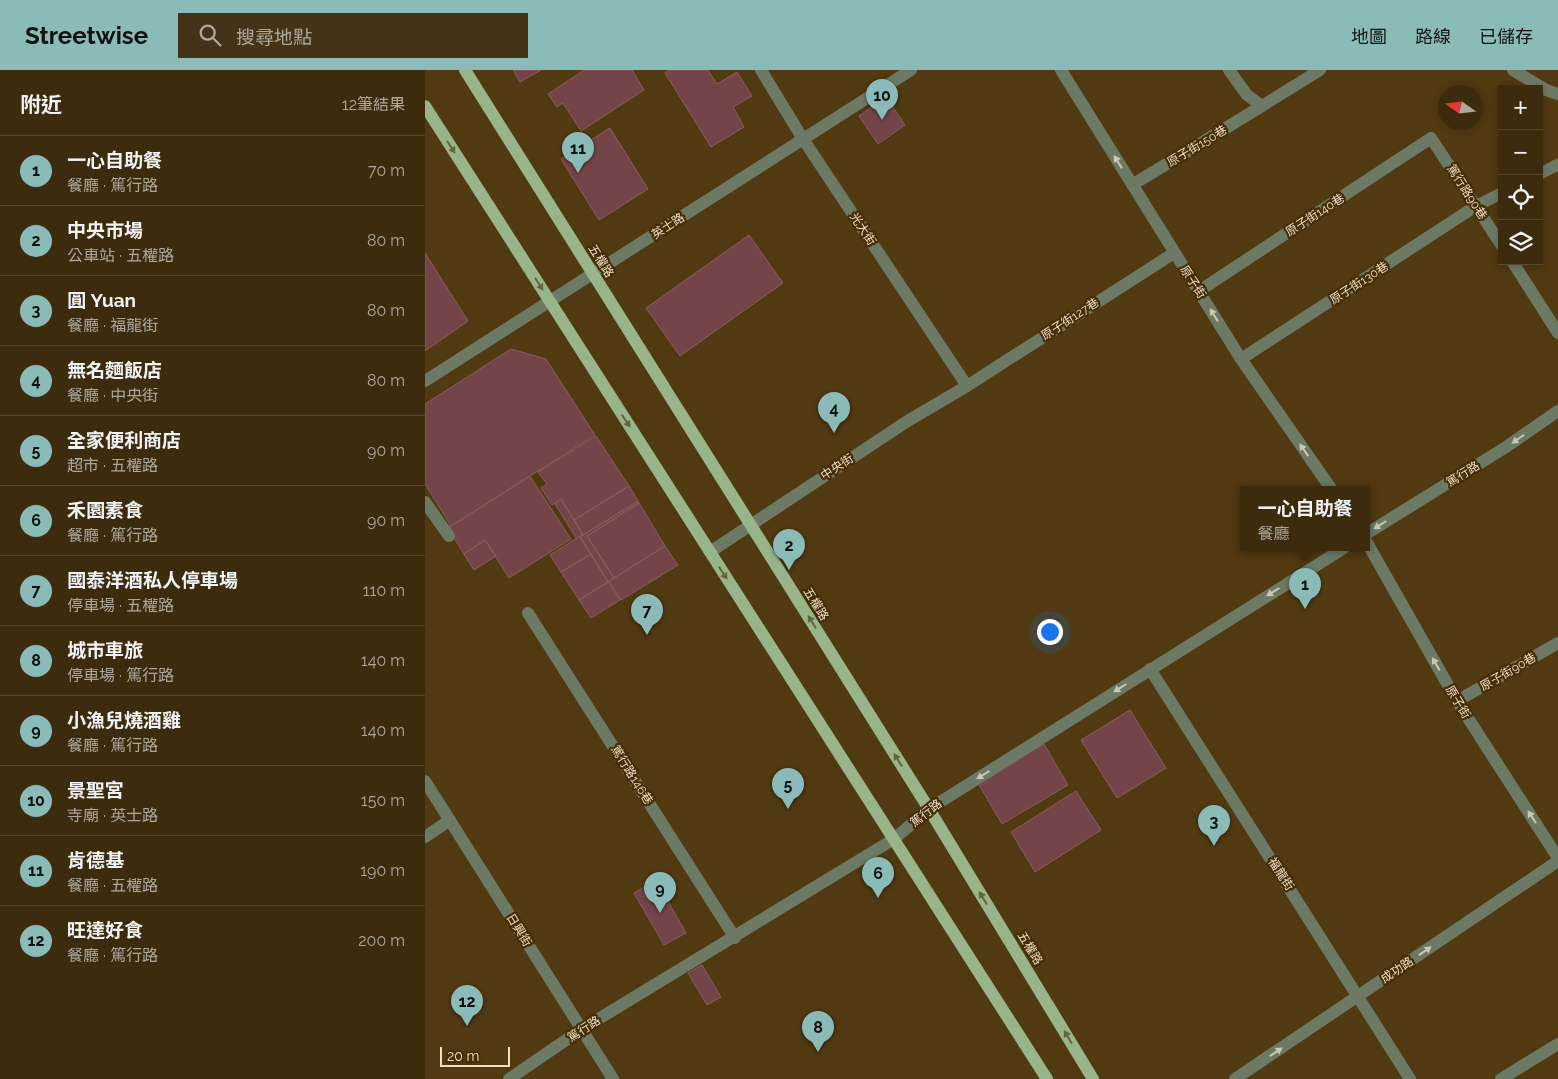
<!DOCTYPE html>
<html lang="zh-TW">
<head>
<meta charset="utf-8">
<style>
	:root { --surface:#3d2b0d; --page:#443316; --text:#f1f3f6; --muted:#ada79d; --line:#56472e; --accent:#8bbbb9 }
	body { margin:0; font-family:Raleway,"Noto Sans TC",sans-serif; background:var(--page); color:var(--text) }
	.controls { position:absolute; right:15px; top:15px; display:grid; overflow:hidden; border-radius:0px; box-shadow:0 2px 8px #0003 }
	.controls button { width:45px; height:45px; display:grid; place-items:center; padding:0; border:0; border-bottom:1px solid var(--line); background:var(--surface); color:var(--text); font:25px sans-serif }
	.compass { position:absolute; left:1013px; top:15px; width:45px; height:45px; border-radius:50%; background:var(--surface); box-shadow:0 2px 8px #0003; rotate:284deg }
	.scale { position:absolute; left:15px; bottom:12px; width:70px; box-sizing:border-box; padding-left:5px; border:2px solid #eedfcb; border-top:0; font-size:14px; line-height:18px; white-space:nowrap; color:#eedfcb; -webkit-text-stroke:4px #462e04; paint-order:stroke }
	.you { position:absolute; left:624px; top:561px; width:18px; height:18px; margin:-12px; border:4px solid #fff; border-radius:50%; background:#1a73e8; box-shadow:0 0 0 8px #1a73e833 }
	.badge { display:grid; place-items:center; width:32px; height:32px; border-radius:50%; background:var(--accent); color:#111; font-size:16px; font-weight:700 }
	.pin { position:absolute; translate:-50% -41px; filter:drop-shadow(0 1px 2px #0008) }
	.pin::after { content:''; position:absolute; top:26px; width:18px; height:15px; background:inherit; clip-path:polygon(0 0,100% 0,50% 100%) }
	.popup { position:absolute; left:815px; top:416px; width:130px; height:65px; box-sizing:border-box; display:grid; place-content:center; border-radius:0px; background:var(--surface); filter:drop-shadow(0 1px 4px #0005); font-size:16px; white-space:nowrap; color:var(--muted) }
	.popup b { font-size:19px; color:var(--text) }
	.popup::after { content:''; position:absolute; left:50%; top:100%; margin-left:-10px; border:10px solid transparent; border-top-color:var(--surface) }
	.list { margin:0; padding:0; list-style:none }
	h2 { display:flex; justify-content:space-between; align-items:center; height:65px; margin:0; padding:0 20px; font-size:21px }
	h2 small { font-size:16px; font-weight:400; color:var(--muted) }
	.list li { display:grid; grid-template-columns:32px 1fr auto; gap:15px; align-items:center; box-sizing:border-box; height:70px; padding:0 20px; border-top:1px solid var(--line) }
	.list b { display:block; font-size:19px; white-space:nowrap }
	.list p { margin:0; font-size:16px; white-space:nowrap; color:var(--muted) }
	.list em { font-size:16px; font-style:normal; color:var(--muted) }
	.icon { flex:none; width:28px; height:28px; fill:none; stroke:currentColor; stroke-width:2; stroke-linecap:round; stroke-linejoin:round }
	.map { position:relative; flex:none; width:1133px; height:1009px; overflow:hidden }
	header { display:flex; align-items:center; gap:30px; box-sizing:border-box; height:70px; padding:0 25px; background:var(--accent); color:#111 }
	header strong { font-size:24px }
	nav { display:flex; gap:28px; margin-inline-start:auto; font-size:18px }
	.search { width:350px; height:45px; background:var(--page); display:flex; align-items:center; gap:12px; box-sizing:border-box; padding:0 18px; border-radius:0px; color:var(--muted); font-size:19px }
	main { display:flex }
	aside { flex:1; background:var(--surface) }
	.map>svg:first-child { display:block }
</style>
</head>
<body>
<header>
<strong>Streetwise</strong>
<div class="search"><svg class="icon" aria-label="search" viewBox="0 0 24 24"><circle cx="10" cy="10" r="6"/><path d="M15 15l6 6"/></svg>搜尋地點</div>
<nav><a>地圖</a><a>路線</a><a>已儲存</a></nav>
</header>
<main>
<aside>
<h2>附近<small>12筆結果</small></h2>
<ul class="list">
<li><span class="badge">1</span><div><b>一心自助餐</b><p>餐廳 · 篤行路</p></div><em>70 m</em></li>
<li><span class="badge">2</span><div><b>中央市場</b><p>公車站 · 五權路</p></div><em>80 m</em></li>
<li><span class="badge">3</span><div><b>圓 Yuan</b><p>餐廳 · 福龍街</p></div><em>80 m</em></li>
<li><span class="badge">4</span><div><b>無名麵飯店</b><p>餐廳 · 中央街</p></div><em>80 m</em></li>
<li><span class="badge">5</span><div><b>全家便利商店</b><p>超市 · 五權路</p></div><em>90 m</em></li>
<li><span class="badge">6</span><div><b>禾園素食</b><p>餐廳 · 篤行路</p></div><em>90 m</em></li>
<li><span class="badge">7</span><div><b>國泰洋酒私人停車場</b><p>停車場 · 五權路</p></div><em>110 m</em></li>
<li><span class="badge">8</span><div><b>城市車旅</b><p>停車場 · 篤行路</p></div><em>140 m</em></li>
<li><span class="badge">9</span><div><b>小漁兒燒酒雞</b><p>餐廳 · 篤行路</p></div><em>140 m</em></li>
<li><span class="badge">10</span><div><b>景聖宮</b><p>寺廟 · 英士路</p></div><em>150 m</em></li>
<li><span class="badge">11</span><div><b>肯德基</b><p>餐廳 · 五權路</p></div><em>190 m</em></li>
<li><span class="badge">12</span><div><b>旺達好食</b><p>餐廳 · 篤行路</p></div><em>200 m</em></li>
</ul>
</aside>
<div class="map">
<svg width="1133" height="1009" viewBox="0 0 1133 1009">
	<rect width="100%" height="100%" fill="#513911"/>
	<path fill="#744548" stroke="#8d5c5e" d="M88 0H116L95 12Z
		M159 0H207L219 20 156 61 138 33 132 37 123 24Z
		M244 0H283L292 14 312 2 327 26 308 37 319 57 286 77 240 3Z
		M461 27 480 55 453 74 434 46Z
		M185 58 223 119 174 150 136 89Z
		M324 165 358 213 255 286 221 238Z
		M0 183 43 251 0 281Z
		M86 279 121 289 170 365 26 456 0 414V334Z
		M171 366 204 416 149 450 136 429 127 435 116 418 122 414 113 402Z
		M105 406 146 469 84 508 60 470 39 484 23 458Z
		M204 416 213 431 158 465 149 450Z
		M136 429 149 450 158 465 151 468 130 434Z
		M213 431 214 433 162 466 189 508 183 512 155 467Z
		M214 433 240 476 189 508 162 466Z
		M155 466 166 484 136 502 125 485Z
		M60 470 71 486 49 500 39 484Z
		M240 476 253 495 196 530 184 511Z
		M166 484 183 512 154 530 136 502Z
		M183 512 195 530 166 548 154 530Z
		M705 640 741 698 692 728 656 670Z
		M619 674 643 715 577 754 553 713Z
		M651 721 676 760 610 802 586 762Z
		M231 810 261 863 239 875 209 823Z
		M277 895 296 927 282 935 263 903Z"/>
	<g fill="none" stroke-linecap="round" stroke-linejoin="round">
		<path stroke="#6c7a65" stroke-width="12" d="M336 0 378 69 542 316
			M636 0 816 289 907 420
			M804 0 822 25 837 36 895 0
			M1088 0 1121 20 1133 24
			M1114 104 1132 95
			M707 115 837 36
			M1087 191 1133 263
			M774 221 1006 68 1077 176
			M816 289 1051 136 1077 123
			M0 311 486 0
			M0 432 24 466
			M941 464 1081 377 1133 341
			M941 471 1032 631 1133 788
			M285 482 481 352 542 316 749 183
			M103 543 310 868
			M725 599 985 1009
			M1032 631 1133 573
			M0 711 188 1009
			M0 767 25 750
			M84 1009 157 959 469 769 504 739 919 478
			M810 1009 1133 791
			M1076 1009 1133 974"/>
		<path stroke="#97b589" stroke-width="12" d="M40 0 504 739 668 1009
			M0 36 622 1009"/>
	</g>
	<defs><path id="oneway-solid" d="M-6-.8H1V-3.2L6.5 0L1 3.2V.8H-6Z" transform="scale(1.25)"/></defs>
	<g fill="#666439">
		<use href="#oneway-solid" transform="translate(26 77) rotate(57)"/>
		<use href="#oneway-solid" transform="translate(114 214) rotate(57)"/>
		<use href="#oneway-solid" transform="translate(201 351) rotate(57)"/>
		<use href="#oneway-solid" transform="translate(298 503) rotate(57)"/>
		<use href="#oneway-solid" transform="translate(387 552) rotate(-122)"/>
		<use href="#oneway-solid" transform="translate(473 690) rotate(-122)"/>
		<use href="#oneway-solid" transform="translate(558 828) rotate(-121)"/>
		<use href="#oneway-solid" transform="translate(643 967) rotate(-121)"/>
	</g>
	<g fill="#cec6b2">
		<use href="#oneway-solid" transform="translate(693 92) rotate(-122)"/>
		<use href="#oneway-solid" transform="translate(789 245) rotate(-122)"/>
		<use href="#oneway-solid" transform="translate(1093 369) rotate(145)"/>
		<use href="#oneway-solid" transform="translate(879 380) rotate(-125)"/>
		<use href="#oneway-solid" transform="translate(955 455) rotate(148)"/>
		<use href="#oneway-solid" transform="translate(848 522) rotate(148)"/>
		<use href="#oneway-solid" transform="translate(1011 594) rotate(-120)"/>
		<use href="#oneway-solid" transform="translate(695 618) rotate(148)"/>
		<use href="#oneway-solid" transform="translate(558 705) rotate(148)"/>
		<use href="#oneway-solid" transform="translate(1107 747) rotate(-123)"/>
		<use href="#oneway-solid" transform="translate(1000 881) rotate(-34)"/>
		<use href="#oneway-solid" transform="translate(851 982) rotate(-34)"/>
	</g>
	<g text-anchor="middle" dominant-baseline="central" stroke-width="4.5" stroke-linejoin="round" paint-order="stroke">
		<g font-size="12" fill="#eedfcb" stroke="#462e04">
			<text transform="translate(772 76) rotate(-31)">原子街150巷</text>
			<text transform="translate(1042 122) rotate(57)">篤行路90巷</text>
			<text transform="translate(890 145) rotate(-33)">原子街140巷</text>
			<text transform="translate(243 156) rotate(-33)">英士路</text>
			<text transform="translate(438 159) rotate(56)">光大街</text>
			<text transform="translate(176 191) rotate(58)">五權路</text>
			<text transform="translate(768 212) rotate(57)">原子街</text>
			<text transform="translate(934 213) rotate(-33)">原子街130巷</text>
			<text transform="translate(645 249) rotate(-33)">原子街127巷</text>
			<text transform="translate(412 397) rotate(-33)">中央街</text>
			<text transform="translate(1038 404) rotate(-32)">篤行路</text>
			<text transform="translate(391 534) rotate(58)">五權路</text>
			<text transform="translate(1083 602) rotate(-30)">原子街90巷</text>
			<text transform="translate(1033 632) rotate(59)">原子街</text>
			<text transform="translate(207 705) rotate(58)">篤行路146巷</text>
			<text transform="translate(501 743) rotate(-38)">篤行路</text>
			<text transform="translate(856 804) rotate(57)">福龍街</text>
			<text transform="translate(94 860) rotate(58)">日興街</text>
			<text transform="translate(605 878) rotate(59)">五權路</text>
			<text transform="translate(972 900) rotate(-34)">成功路</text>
			<text transform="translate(159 959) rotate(-33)">篤行路</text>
		</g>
	</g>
</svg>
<div class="controls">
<button>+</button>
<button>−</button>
<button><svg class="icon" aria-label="locate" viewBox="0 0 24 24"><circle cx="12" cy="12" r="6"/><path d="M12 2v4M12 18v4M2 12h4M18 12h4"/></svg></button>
<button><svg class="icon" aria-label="layers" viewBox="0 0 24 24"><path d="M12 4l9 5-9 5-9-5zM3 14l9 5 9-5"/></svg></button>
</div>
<svg class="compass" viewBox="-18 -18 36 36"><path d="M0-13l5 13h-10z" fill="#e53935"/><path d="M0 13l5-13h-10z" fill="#ada79d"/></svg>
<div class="scale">20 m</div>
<div class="you"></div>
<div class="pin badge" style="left:880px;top:539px">1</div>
<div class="popup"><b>一心自助餐</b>餐廳</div>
<div class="pin badge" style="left:364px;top:500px">2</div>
<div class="pin badge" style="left:789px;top:776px">3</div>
<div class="pin badge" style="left:409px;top:363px">4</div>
<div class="pin badge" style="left:363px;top:739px">5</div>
<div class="pin badge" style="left:453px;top:828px">6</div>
<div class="pin badge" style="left:222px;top:565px">7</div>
<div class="pin badge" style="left:393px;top:982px">8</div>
<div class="pin badge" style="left:235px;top:843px">9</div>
<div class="pin badge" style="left:457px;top:50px">10</div>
<div class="pin badge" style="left:153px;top:103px">11</div>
<div class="pin badge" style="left:42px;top:956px">12</div>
</div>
</main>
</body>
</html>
